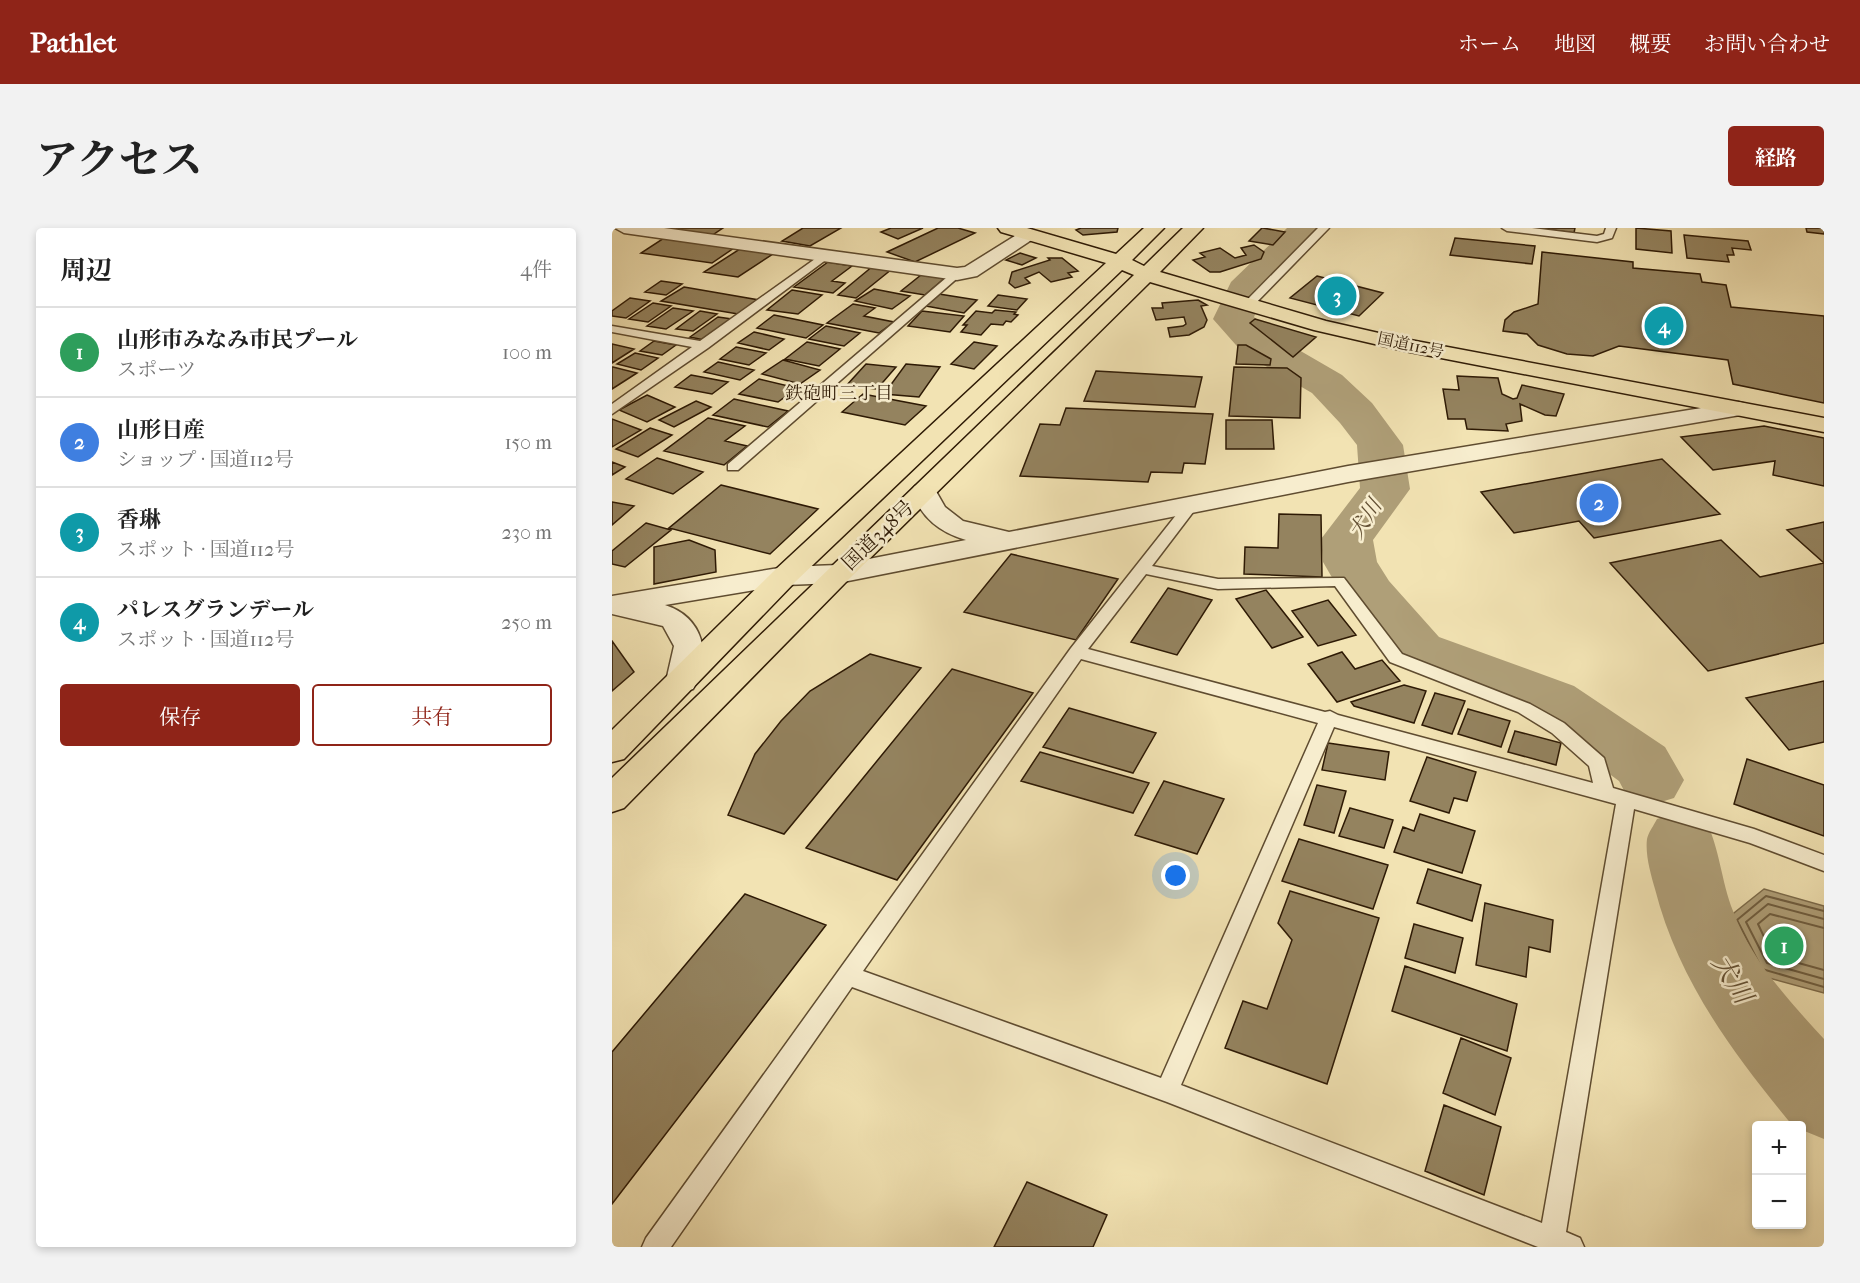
<!DOCTYPE html>
<html lang="ja">
<head>
<meta charset="utf-8">
<style>
	:root { --surface:#fff; --page:#f2f2f2; --text:#222; --muted:#767676; --line:#e0e0e0; --accent:#8f2418 }
	body { margin:0; font-family:"IM FELL French Canon","Noto Serif JP",serif; background:var(--page); color:var(--text) }
	.controls { position:absolute; right:18px; bottom:18px; display:grid; overflow:hidden; border-radius:6px; box-shadow:0 3px 9px #0003 }
	.controls button { width:54px; height:54px; display:grid; place-items:center; padding:0; border:0; border-bottom:2px solid var(--line); background:var(--surface); color:var(--text); font:30px sans-serif }
	.you { position:absolute; left:564px; top:648px; width:21px; height:21px; margin:-15px; border:4px solid #fff; border-radius:50%; background:#1a73e8; box-shadow:0 0 0 9px #1a73e833 }
	.badge { display:grid; place-items:center; width:39px; height:39px; border-radius:50%; background:var(--accent); color:#fff; font-size:20px; font-weight:700 }
	.pin { position:absolute; translate:-50% -50%; border:3px solid #fff; box-shadow:0 2px 6px #0006 }
	.list { margin:0; padding:0; list-style:none }
	h2 { display:flex; justify-content:space-between; align-items:center; height:78px; margin:0; padding:0 24px; font-size:26px }
	h2 small { font-size:20px; font-weight:400; color:var(--muted) }
	.list li { display:grid; grid-template-columns:39px 1fr auto; gap:18px; align-items:center; box-sizing:border-box; height:90px; padding:0 24px; border-top:2px solid var(--line) }
	.list b { display:block; font-size:22px; white-space:nowrap }
	.list p { margin:0; font-size:20px; white-space:nowrap; color:var(--muted) }
	.list em { font-size:20px; font-style:normal; color:var(--muted) }
	.actions { display:flex; gap:12px; padding:18px 24px }
	.actions a { flex:1; padding:14px 0; border:2px solid var(--accent); border-radius:6px; text-align:center; font-size:21px; color:var(--accent) }
	.actions .main { background:var(--accent); color:#fff }
	.map { position:relative; flex:none; width:1212px; height:1019px; overflow:hidden; border-radius:6px }
	header { display:flex; align-items:center; gap:36px; box-sizing:border-box; height:84px; padding:0 30px; background:var(--accent); color:#fff }
	header strong { font-size:28px }
	nav { display:flex; gap:33px; margin-inline-start:auto; font-size:21px }
	.intro { display:flex; align-items:center; justify-content:space-between; box-sizing:border-box; height:144px; padding:0 36px }
	h1 { margin:0; font-size:42px }
	.button { padding:15px 27px; border-radius:6px; background:var(--accent); color:#fff; font-size:21px; font-weight:700 }
	main { display:flex; gap:36px; padding:0 36px }
	aside { flex:1; background:var(--surface); border-radius:6px; box-shadow:0 3px 9px #0003 }
	.map>svg:first-child { display:block }
</style>
</head>
<body>
<header>
<strong>Pathlet</strong>
<nav><a>ホーム</a><a>地図</a><a>概要</a><a>お問い合わせ</a></nav>
</header>
<div class="intro"><h1>アクセス</h1><a class="button">経路</a></div>
<main>
<aside>
<h2>周辺<small>4件</small></h2>
<ul class="list">
<li><span class="badge" style="background:#2e9e5b">1</span><div><b>山形市みなみ市民プール</b><p>スポーツ</p></div><em>100 m</em></li>
<li><span class="badge" style="background:#3f7fe0">2</span><div><b>山形日産</b><p>ショップ · 国道112号</p></div><em>150 m</em></li>
<li><span class="badge" style="background:#0f9aa8">3</span><div><b>香琳</b><p>スポット · 国道112号</p></div><em>230 m</em></li>
<li><span class="badge" style="background:#0f9aa8">4</span><div><b>パレスグランデール</b><p>スポット · 国道112号</p></div><em>250 m</em></li>
</ul>
<div class="actions"><a class="main">保存</a><a>共有</a></div>
</aside>
<div class="map">
<svg width="1212" height="1019" viewBox="0 0 1212 1019">
	<rect width="100%" height="100%" fill="#f2e3b3"/>
	<filter id="stains"><feTurbulence type="fractalNoise" baseFrequency=".00333" numOctaves="4"/><feColorMatrix values="0 0 0 0 .2 0 0 0 0 .09 0 0 0 0 .02 0 0 0 .5 -.17"/></filter>
	<radialGradient id="worn" r=".72"><stop offset=".6" stop-color="#630" stop-opacity="0"/><stop offset="1" stop-color="#630" stop-opacity=".3"/></radialGradient>
	<path fill="#af9f78" stroke="#7b6a4a" stroke-width="1.5" d="M1152 661 1212 678V765L1146 747 1117 689Z"/>
	<g fill="none" stroke-linecap="round" stroke-linejoin="round">
		<path stroke="#6e5c3e" stroke-width="2" d="M1212 683 1154 668 1125 692 1150 741 1212 759
			M1212 691 1156 676 1134 694 1155 735 1212 751
			M1212 700 1158 686 1146 696 1161 728 1212 742"/>
		<path fill="#af9f78" fill-rule="evenodd" d="M675 0H712L651 66 642 89 661 107 730 147 760 175 791 217 798 261 761 312 765 334 777 353 827 409 962 458 1053 519 1072 552 1062 570 1039 577 1016 570 1007 553 918 488 785 437 729 365 711 334 709 311 748 260 745 217 728 195 700 165 631 125 601 91 619 54Z
			M1069 583 1093 591C1108 620 1109 653 1121 683 1139 732 1178 774 1212 811V911L1190 902V898H1181C1122 827 1066 752 1043 661 1039 647 1033 627 1035 611 1036 605 1042 597 1045 591Z"/>
	</g>
	<path fill="#94835f" stroke="#2e1a05" stroke-width="1.5" d="M65 0H111L99 8 61 3Z
		M191 0H229L198 18 170 13Z
		M279 0H311L286 11 269 4Z
		M326 0H346L363 5 303 34 275 24Z
		M469 0H506L505 4 471 7 464 2Z
		M650 0H651L673 4 661 17 637 13Z
		M926 0H963L962 5Z
		M1024 0 1059 3 1060 25 1024 21Z
		M1194 0H1212V6L1195 4Z
		M1072 7 1136 13 1139 22 1120 20 1122 27H1115L1117 34 1075 30Z
		M52 10 122 20 100 35 29 25Z
		M843 10 923 18 920 36 838 27Z
		M642 17 652 24 649 31 608 44H598L581 32 593 29 588 25 608 20 623 30 634 27 629 20Z
		M131 19 164 24 126 49 92 44Z
		M930 24 1021 34V40L1088 46 1090 54 1114 57 1119 79 1212 88V175L1121 156 1116 132 1007 118 981 128 955 126 926 117 915 106 891 103 893 92 902 84 926 76Z
		M408 25 424 30 410 37 394 32Z
		M436 30H450L466 43 456 45 460 49 439 54 427 44 413 50 418 55 403 60 397 55 400 44 438 32Z
		M216 34 240 38 220 53 233 55 221 65 182 59Z
		M261 38 280 41 244 70 226 67Z
		M309 47 333 50 313 67 289 63Z
		M705 48 771 65 747 88 678 70Z
		M49 53 70 56 54 67 33 64Z
		M72 59 147 72 126 86 49 73Z
		M262 61 298 68 280 81 243 73Z
		M180 62 210 67 186 86 155 82Z
		M327 66 365 72 352 85 314 78Z
		M386 67 415 71 405 82 376 78Z
		M18 70 38 73 14 90 0 88V83Z
		M586 72 595 77 589 78 595 92 592 99 577 107 558 109 556 100 571 98 574 96 572 89 544 92 540 80H551L550 75Z
		M41 75 59 78 36 94 17 91Z
		M241 76 263 80 252 88 282 94 267 105 215 95Z
		M61 80 81 83 54 101 35 98Z
		M383 82 404 84 402 86 406 87 399 94 394 93 391 97 379 96 369 107 349 104 355 97H351L364 83 380 85Z
		M88 83 105 86 81 103 64 101Z
		M310 83 352 88 338 104 296 98Z
		M162 87 211 97 194 110 145 100Z
		M106 89 120 91 92 112 78 109Z
		M643 91 704 109 681 129 638 95Z
		M214 98 248 105 232 118 197 111Z
		M142 104 172 111 157 122 126 115Z
		M42 113 64 117 50 127 28 123Z
		M195 114 228 121 207 138 173 131Z
		M362 114 385 118 362 141 339 136Z
		M0 116 22 121 0 135Z
		M626 117H634L659 131 658 137 624 136Z
		M124 119 154 125 137 137 108 131Z
		M23 125 46 130 29 142 5 136Z
		M171 132 208 142 188 156 150 146Z
		M106 134 142 142 128 152 92 144Z
		M254 136 284 139 265 161 234 158Z
		M294 136 328 139 307 169 272 166Z
		M0 139H1L25 145 0 161Z
		M622 139 675 140 689 150 688 190 617 188Z
		M484 143 590 149 583 179 472 173Z
		M79 147 116 154 100 166 63 159Z
		M845 148 886 150 890 166 901 171 905 170 910 157 952 166 944 188 933 187 908 176 910 193 894 196 896 203 855 201 853 191H836L831 161 847 162Z
		M147 151 185 160 166 174 127 166Z
		M251 166 314 178 293 197 230 184Z
		M35 167 63 179 35 194 7 182Z
		M122 171 176 183 156 199 101 187Z
		M84 173 99 179 62 199 47 192Z
		M454 180 601 186 593 236 572 235 570 245 539 244 536 254 408 248 428 196 448 197Z
		M96 190 133 198 113 213 135 218 112 237 52 223Z
		M0 192V191L29 202 0 219Z
		M614 192H660L662 221H614Z
		M1152 198 1212 210V258L1161 247 1163 233 1101 242 1069 209Z
		M38 200 60 207 26 229 4 221Z
		M45 230 91 244 61 266 14 251Z
		M1050 231 1108 286 982 310 967 293 902 305 869 264Z
		M0 234 13 239 0 247Z
		M109 257 206 281 158 326 57 300Z
		M0 274 22 278 0 297Z
		M667 286 709 287 710 349 632 346 633 319 666 320Z
		M1212 294V335L1175 302Z
		M34 295 59 302 13 339 0 336V323Z
		M77 312 103 322 104 344 42 356V319Z
		M1109 312 1148 349 1212 335V415L1096 443 998 335Z
		M399 326 506 351 464 412 352 384Z
		M556 360 600 372 565 427 519 414Z
		M654 362 691 409 660 420 624 371Z
		M716 372 744 407 706 418 680 383Z
		M0 413 22 444 0 463Z
		M730 424 743 441 770 432 788 453 725 474 696 436Z
		M258 426 309 440 172 606 116 587 143 526 169 493 198 463Z
		M340 441 421 465 285 652 194 620Z
		M1212 453V514L1177 522 1134 470Z
		M792 457 814 463 802 495 742 478 739 474Z
		M823 465 853 473 840 506 810 497Z
		M457 480 544 505 521 545 431 519Z
		M856 481 898 493 889 519 846 506Z
		M903 503 949 515 944 537 896 524Z
		M716 515 777 524 773 552 710 542Z
		M428 524 537 555 521 585 409 553Z
		M815 529 864 544 855 573 842 570 837 585 798 573Z
		M1135 531 1212 557V608L1122 576Z
		M552 553 612 571 585 626 523 607Z
		M705 557 734 563 722 605 692 597Z
		M738 580 781 592 772 620 727 608Z
		M808 586 863 603 850 645 782 624 791 599 802 603Z
		M687 611 776 637 761 681 670 653Z
		M816 641 869 657 860 693 805 675Z
		M678 663 767 690 715 856 613 820 631 773 655 781 680 712 666 695Z
		M133 666 214 697 0 976V824Z
		M873 675 941 692 938 724 917 719 914 749 864 737Z
		M802 696 851 710 843 745 793 730Z
		M793 738 905 776 895 823 780 783Z
		M849 810 899 830 883 887 831 865Z
		M832 877 889 899 872 967 813 943Z
		M415 954 495 987 481 1019H382Z"/>
	<g fill="none" stroke-linecap="round" stroke-linejoin="round">
		<defs>
			<path id="service" d="M706 0H717L640 79H632V75Z
				M890 0H920L985 8 992 6 994 0H1004L1000 10 985 14 895 3Z
				M210 26 219 28 96 120 0 186V176L80 119 0 104V98L88 113Z
				M341 44 350 46 126 242H116V236Z
				M581 271 588 275 540 338 606 351 732 350 790 426 918 476 952 495 992 530 1001 560 1142 601 1212 627V643L1138 615 1022 581 954 1004 968 1010 972 1019H926L555 874 240 759 59 1019H30L34 1010 459 420 576 272ZM534 346 606 361 723 358 778 434 906 484 940 505 977 538 981 555 726 487 718 483 713 484 476 421ZM469 431 706 495 549 850 251 743ZM722 499 1004 576 930 995 569 857Z"/>
			<path id="minor" d="M3 0H52L345 40 353 39 411 3 418 1 427 7 365 48 345 52 12 5Z"/>
			<path id="tertiary" d="M1126 174 1134 176 1138 181 1134 186 736 254 226 355 173 357 53 377C91 389 101 428 81 461L70 464 59 461 54 453 62 418 51 398 0 386V368L173 339 226 337 354 312C327 304 310 290 299 263L303 258 312 255 321 258 333 279 351 293 397 304 736 238Z"/>
			<path id="trunk" d="M386 0H415L504 26 532 0H552L520 32 532 38 571 0H591L548 44 714 93 793 111 1212 190V204L793 123 702 102 538 54 236 352 12 580 0 584V550L522 47 510 42 183 354 12 531 0 534V502L163 342 494 35 389 4Z"/>
		</defs>
		<use href="#service" stroke="#5f4c30" stroke-width="3"/>
		<use href="#minor" stroke="#5f4c30" stroke-width="3"/>
		<use href="#tertiary" stroke="#5f4c30" stroke-width="3"/>
		<use href="#trunk" stroke="#2e1a05" stroke-width="3"/>
		<use href="#service" fill="#f7edce" fill-rule="evenodd"/>
		<use href="#minor" fill="#f7edce" fill-rule="evenodd"/>
		<use href="#tertiary" fill="#f7edce" fill-rule="evenodd"/>
		<use href="#trunk" fill="#f2e3b3" fill-rule="evenodd"/>
	</g>
	<g text-anchor="middle" dominant-baseline="central" stroke-width="5" stroke-linejoin="round" paint-order="stroke">
		<g font-size="16" fill="#2e1a05" stroke="#f7edce">
			<text transform="translate(799 117) rotate(12)">国道112号</text>
		</g>
		<g font-size="18" fill="#2e1a05" stroke="#f7edce">
			<text x="227" y="165">鉄砲町三丁目</text>
		</g>
		<g font-size="20" fill="#2e1a05" stroke="#f7edce">
			<text transform="translate(266 307) rotate(-44)">国道348号</text>
		</g>
		<g font-size="21" font-style="italic" fill="#624f33" stroke="#f7edce">
			<text transform="translate(753 291) rotate(-57)">犬川</text>
		</g>
		<g font-size="26" font-style="italic" fill="#624f33" stroke="#f7edce">
			<text transform="translate(1120 751) rotate(58)">犬川</text>
		</g>
	</g>
	<rect width="100%" height="100%" filter="url(#stains)"/>
	<rect width="100%" height="100%" fill="url(#worn)"/>
</svg>
<div class="controls">
<button>+</button>
<button>−</button>
</div>
<div class="you"></div>
<div class="pin badge" style="left:1172px;top:718px;background:#2e9e5b">1</div>
<div class="pin badge" style="left:987px;top:275px;background:#3f7fe0">2</div>
<div class="pin badge" style="left:725px;top:68px;background:#0f9aa8">3</div>
<div class="pin badge" style="left:1052px;top:98px;background:#0f9aa8">4</div>
</div>
</main>
</body>
</html>
